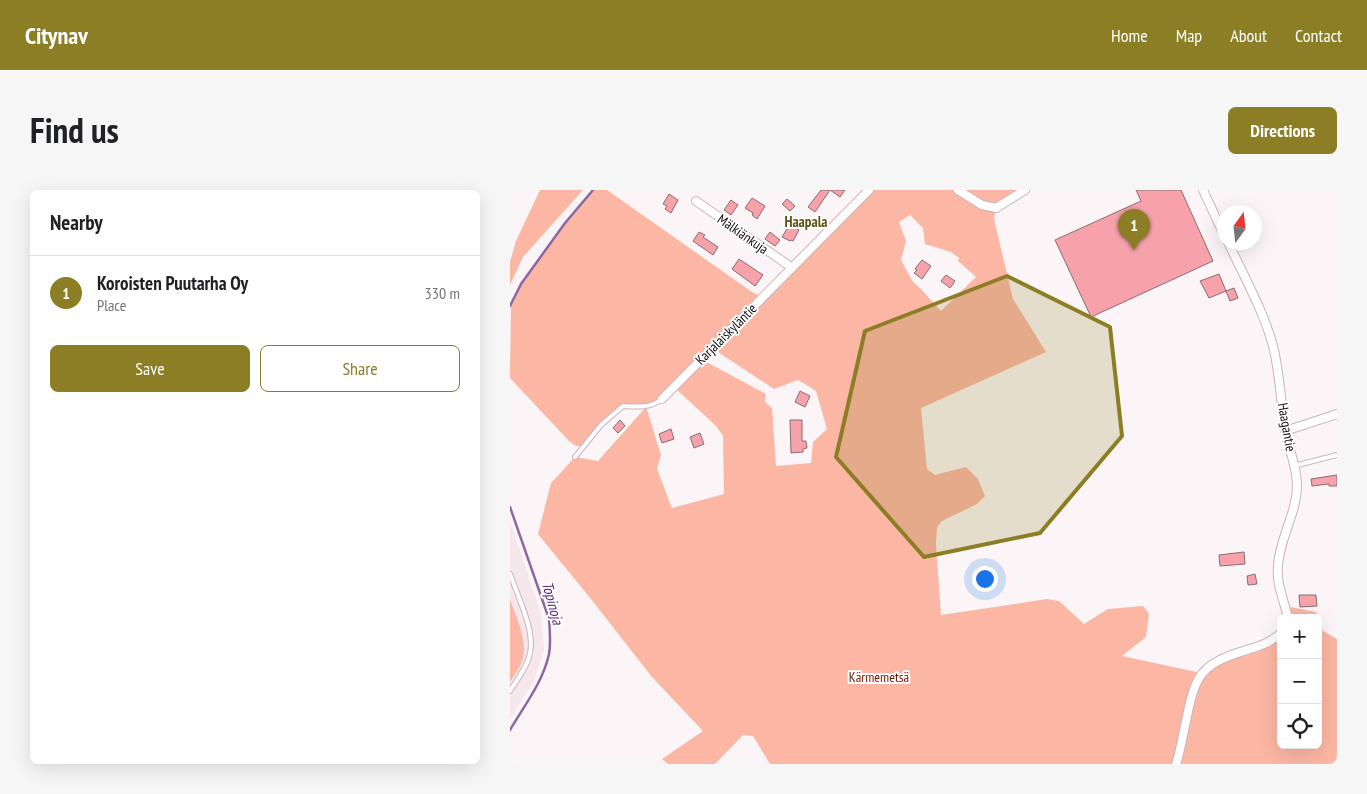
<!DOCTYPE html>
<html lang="en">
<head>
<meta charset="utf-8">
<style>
	:root { --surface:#fff; --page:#f6f6f6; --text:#202124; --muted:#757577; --line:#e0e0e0; --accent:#8c7e25 }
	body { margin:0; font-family:"PT Sans Narrow",sans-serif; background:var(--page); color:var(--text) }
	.controls { position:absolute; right:15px; bottom:15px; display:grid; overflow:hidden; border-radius:8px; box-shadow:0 5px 20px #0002 }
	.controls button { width:45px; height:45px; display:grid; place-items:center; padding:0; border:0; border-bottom:1px solid var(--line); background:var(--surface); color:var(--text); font:25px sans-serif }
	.compass { position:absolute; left:707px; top:15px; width:45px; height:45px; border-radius:50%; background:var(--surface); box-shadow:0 5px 20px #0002; rotate:15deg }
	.you { position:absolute; left:474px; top:388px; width:18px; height:18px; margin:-12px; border:4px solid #fff; border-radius:50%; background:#1a73e8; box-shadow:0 0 0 8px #1a73e833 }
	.badge { display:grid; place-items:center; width:32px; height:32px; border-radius:50%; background:var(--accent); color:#fff; font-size:16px; font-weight:700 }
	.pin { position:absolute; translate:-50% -41px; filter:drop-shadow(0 1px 2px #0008) }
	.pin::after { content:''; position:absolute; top:26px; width:18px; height:15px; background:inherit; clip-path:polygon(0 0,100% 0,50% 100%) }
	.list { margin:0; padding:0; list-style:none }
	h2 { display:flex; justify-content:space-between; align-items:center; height:65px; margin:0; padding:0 20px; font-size:21px }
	h2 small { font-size:16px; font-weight:400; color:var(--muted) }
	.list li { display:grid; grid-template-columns:32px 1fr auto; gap:15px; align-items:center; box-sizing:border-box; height:75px; padding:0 20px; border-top:1px solid var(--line) }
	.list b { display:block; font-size:19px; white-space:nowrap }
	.list p { margin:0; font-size:16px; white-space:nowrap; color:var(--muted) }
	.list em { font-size:16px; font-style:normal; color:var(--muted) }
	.actions { display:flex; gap:10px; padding:15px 20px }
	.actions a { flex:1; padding:11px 0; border:1px solid var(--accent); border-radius:8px; text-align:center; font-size:18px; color:var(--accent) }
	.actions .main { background:var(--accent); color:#fff }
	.icon { flex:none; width:28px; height:28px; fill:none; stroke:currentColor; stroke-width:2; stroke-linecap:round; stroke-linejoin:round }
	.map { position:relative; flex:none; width:827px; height:574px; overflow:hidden; border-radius:8px }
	header { display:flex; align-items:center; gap:30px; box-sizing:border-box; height:70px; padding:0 25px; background:var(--accent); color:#fff }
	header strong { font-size:24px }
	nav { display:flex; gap:28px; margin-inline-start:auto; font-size:18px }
	.intro { display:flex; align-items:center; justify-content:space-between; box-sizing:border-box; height:120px; padding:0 30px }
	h1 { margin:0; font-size:35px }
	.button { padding:12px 22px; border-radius:8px; background:var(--accent); color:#fff; font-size:18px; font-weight:700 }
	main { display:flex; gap:30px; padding:0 30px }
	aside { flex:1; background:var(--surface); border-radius:8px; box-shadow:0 5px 20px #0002 }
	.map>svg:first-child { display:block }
</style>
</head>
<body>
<header>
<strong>Citynav</strong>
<nav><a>Home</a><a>Map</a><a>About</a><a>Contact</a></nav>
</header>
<div class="intro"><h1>Find us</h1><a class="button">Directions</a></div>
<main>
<aside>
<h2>Nearby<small></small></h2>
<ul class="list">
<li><span class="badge">1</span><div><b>Koroisten Puutarha Oy</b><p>Place</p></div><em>330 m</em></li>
</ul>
<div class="actions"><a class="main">Save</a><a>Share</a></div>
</aside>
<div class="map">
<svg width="827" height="574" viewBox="0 0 827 574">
	<rect width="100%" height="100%" fill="#fbf5f7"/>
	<path fill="#f5e7ec" d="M0 331 31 424 34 460 24 491 0 529Z"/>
	<path fill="#fcb6a4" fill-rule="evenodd" d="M30 0H73L13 67 0 95V72L6 51Z
		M83 0H97L242 102 252 107 359 0H515L486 18 484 29 503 109 536 162 411 218 417 279 425 285 456 277 468 289 475 306 467 314 432 331 427 337 426 354 431 425 537 409 549 411 574 434 598 419 633 416 639 424 636 447 612 466 696 484C718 465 748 465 771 447V555H808V429L813 441 827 449V574H260L243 546 233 545 205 574H158L152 569 193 541 142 487 81 409 28 344 41 293 65 267 88 271 136 217 113 216 102 224 74 256H66L59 251 0 188 1 114 11 94 55 33ZM400 25 413 38 415 54 441 62 449 68 448 71 466 87 431 121 410 98 403 92 391 70 396 51 389 32ZM202 158 264 199 288 190 306 201 317 239 303 252 301 273 266 276 262 218 255 212 256 204 191 169ZM164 197 206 236 213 246 214 304 162 318 147 279 151 265 136 216 152 209Z
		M0 409C6 427 19 453 12 471 10 478 4 485 0 492Z
		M781 417 806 422 808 428H780Z"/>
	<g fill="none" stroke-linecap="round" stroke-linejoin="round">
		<path stroke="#8b68a4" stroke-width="2.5" d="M0 116 11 94 55 33 83 0
			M0 317 39 429C40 441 41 453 39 464 33 492 14 516 0 540"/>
	</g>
	<path fill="#f7a2aa" stroke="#896d6f" d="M311 0H335L330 7 320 0 305 22 298 17Z
		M626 0H671L703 71 581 127 545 50 631 11Z
		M159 4 168 10 161 23 155 19 157 16 153 14Z
		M242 8 255 16 247 29 242 25 243 23 235 18Z
		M277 9 285 16 280 21 272 14Z
		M221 10 228 15 221 25 214 20Z
		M280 34 289 40 283 51 281 50 280 51 272 47Z
		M189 42 195 45 193 47 208 57 203 65 183 51Z
		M260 42 270 50 265 56 255 49Z
		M229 69 253 85 245 96 222 79Z
		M412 70 421 76 412 89 404 83 407 80 405 79Z
		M709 84 716 101 699 108 690 91Z
		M436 85 445 91 440 98 431 91Z
		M724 98 728 108 720 111 716 101Z
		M290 201 300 206 295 217 285 212Z
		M110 230 115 236 108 243 103 238Z
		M280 230H292V251H296L297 258 293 259V262L281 263Z
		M161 239 164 249 152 253 149 244Z
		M190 243 194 254 184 258 180 247Z
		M827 285V296H819V294L802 296 801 289Z
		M734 362 735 374 710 376 709 365Z
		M745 384 747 394 738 395 737 386Z
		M789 405H806L807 416 790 417Z"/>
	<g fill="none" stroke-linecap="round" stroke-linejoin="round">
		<defs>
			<path id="lane" d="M65 267 91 235 113 216C127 217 141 218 152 209
				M784 276 827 265
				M0 384C8 407 27 444 19 467 16 479 6 491 0 501"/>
			<path id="street" d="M448 0 472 15 486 18 515 0
				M693 0 714 45
				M186 11 281 77
				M718 52C734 87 755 123 764 160 770 187 771 213 775 239 778 258 787 276 787 295 787 323 770 347 768 375 766 392 773 408 777 424L776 428
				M152 209 359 0
				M775 241 827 224
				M666 574C674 552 678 502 691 485 698 476 708 470 719 466 736 459 758 456 771 443"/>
		</defs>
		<use href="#lane" stroke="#ceb2bd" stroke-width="6"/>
		<use href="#street" stroke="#ceb2bd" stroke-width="10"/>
		<use href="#lane" stroke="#fff" stroke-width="4"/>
		<use href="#street" stroke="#fff" stroke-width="8"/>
	</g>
	<path fill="#8c7e25" fill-opacity="0.2" stroke="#8c7e25" stroke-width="4" stroke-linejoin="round" d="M497 86 600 137 612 246 530 343 414 367 326 267 355 141Z"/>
	<g text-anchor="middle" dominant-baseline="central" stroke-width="4" stroke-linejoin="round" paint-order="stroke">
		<g font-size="14" fill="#150c10" stroke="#fff">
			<text transform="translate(233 44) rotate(35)">Mälkiänkuja</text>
			<text transform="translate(216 144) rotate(-45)">Karjalaiskyläntie</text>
			<text transform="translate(777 237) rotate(80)">Haagantie</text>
		</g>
		<g font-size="14" fill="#731a02" stroke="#fff">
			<text x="369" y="487">Kärmemetsä</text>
		</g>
		<g font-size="15" font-weight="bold" fill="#5e5417" stroke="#fff">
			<text x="296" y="31">Haapala</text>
		</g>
		<g font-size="15" font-style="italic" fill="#5c2082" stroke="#fff">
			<text transform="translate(43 413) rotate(75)">Topinoja</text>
		</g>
	</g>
</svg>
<div class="controls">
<button>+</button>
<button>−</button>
<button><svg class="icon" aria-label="locate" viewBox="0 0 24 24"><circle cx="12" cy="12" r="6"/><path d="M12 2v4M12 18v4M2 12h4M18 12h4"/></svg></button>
</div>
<svg class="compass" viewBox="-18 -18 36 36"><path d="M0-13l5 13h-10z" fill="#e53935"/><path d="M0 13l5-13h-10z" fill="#757577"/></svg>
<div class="you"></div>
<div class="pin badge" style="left:624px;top:60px">1</div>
</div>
</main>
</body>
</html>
